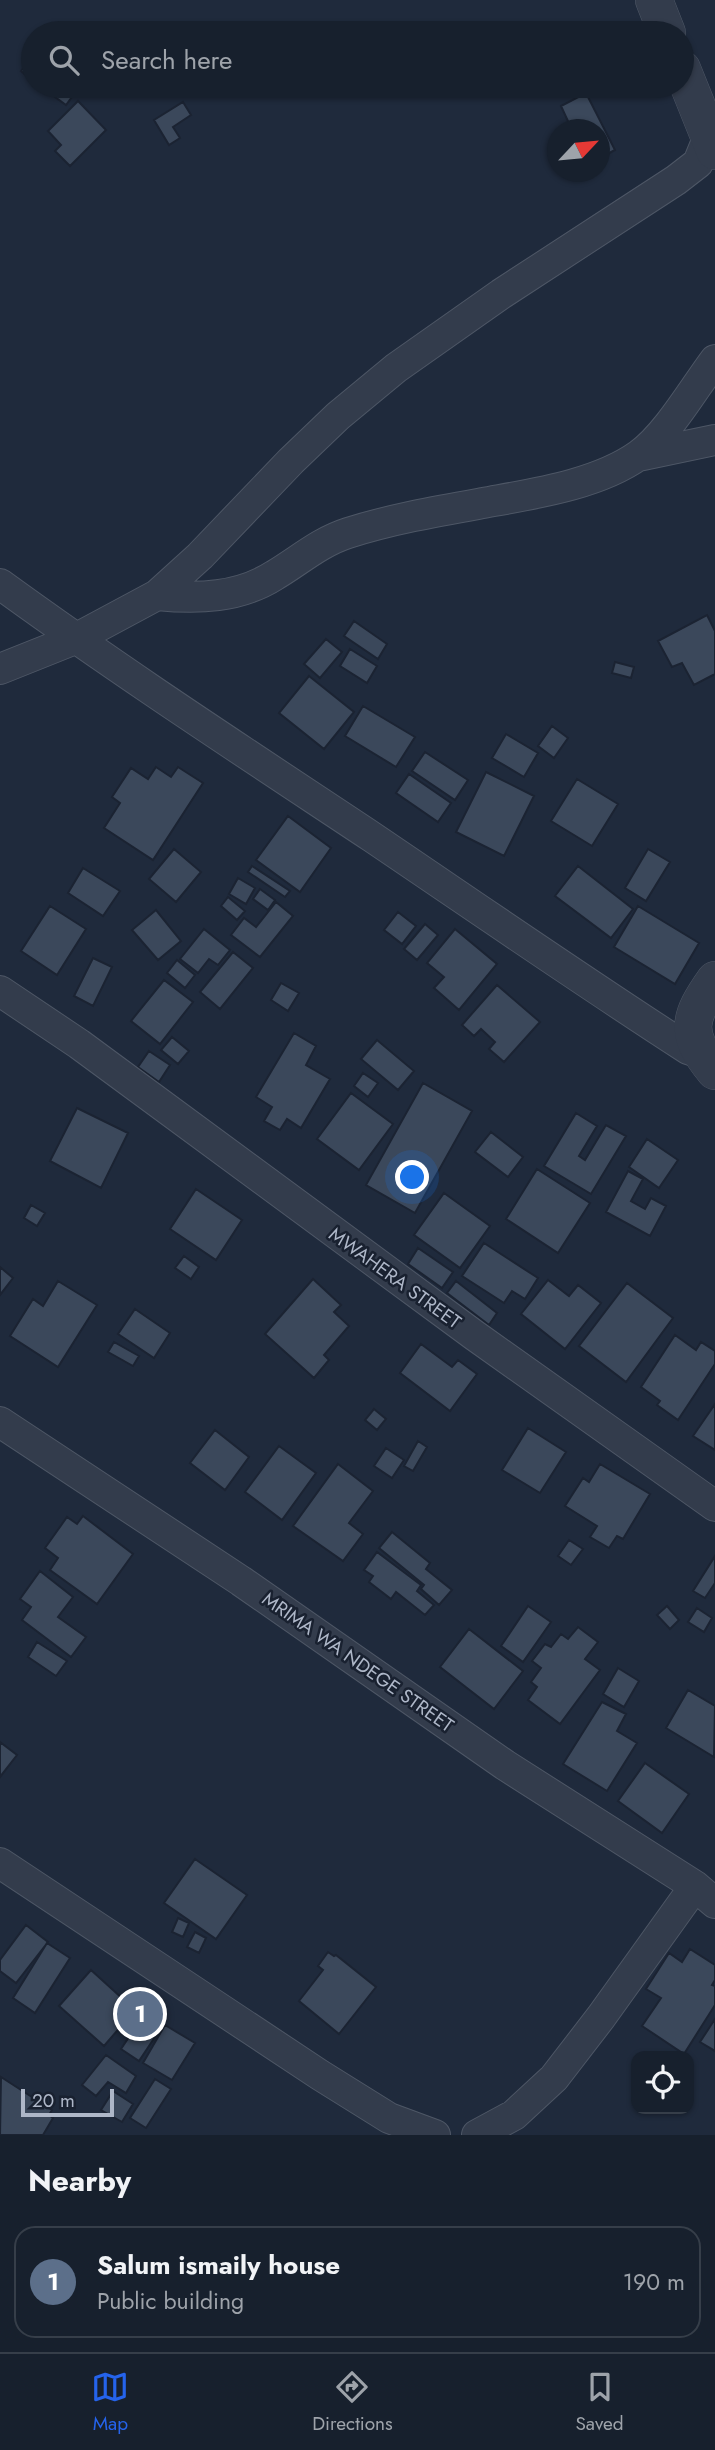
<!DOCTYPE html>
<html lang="en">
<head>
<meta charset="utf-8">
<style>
	:root { --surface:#17202d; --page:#242d39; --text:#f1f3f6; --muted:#9ea3aa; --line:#363e49; --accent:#2563eb }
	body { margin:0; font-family:Jost,sans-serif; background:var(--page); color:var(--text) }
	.controls { position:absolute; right:21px; bottom:21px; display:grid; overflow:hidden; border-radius:14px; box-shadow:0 2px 5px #0004 }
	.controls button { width:63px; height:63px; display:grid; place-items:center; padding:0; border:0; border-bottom:2px solid var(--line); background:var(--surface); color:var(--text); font:35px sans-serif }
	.compass { position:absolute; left:547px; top:119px; width:63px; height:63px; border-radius:50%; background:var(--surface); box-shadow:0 2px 5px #0004; rotate:64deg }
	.scale { position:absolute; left:21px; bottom:18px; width:93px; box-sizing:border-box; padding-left:7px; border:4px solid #aeb7c8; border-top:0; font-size:19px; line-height:24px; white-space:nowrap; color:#aeb7c8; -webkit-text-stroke:5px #192130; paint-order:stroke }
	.you { position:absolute; left:413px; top:1178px; width:24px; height:24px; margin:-18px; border:5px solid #fff; border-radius:50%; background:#1a73e8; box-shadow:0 0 0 10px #1a73e833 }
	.badge { display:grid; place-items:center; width:46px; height:46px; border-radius:50%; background:var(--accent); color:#fff; font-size:23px; font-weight:700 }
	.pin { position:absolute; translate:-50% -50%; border:4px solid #fff; box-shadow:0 2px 7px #0006 }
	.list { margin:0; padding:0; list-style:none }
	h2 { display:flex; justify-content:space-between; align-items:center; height:91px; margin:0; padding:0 28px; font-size:30px }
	h2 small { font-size:23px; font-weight:400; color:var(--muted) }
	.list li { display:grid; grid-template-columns:46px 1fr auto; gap:21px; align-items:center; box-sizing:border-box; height:112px; margin:0 14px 14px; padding:0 14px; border:2px solid var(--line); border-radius:21px }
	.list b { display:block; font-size:26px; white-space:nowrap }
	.list p { margin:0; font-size:23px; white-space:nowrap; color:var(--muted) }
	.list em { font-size:23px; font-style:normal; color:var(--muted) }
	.icon { flex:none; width:38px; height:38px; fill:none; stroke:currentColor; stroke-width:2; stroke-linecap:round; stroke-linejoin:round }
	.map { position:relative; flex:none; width:715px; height:2135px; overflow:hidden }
	.search { position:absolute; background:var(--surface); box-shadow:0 2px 5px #0004; left:21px; right:21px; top:21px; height:77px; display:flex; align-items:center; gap:18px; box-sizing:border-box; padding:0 24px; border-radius:38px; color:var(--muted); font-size:26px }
	.sheet { height:217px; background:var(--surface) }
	nav { display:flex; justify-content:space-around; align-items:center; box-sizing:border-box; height:98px; border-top:2px solid var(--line); background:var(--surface); font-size:19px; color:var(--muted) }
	nav a { display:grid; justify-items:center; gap:4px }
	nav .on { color:var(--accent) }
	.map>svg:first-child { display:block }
</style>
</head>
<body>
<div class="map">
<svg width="715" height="2135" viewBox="0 0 715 2135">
	<rect width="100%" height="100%" fill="#1f2a3c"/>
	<path fill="#3b485b" stroke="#1b2332" stroke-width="2" d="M33 55V81L21 71Z
		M40 86H80L66 105Z
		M586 93 615 150 600 158V130H572L561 106Z
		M78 101 106 130 70 166 55 151 61 145 48 131Z
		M183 102 191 115 173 127 180 138 169 145 154 120Z
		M707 615 715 631V674L694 685 682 663 672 667 658 641Z
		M354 621 387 644 378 659 344 636Z
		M326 639 342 652 320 678 304 664Z
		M350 649 377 666 367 683 340 666Z
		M615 662 634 667 631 678 612 673Z
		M309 676 354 712 324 749 279 713Z
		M363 706 415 737 396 767 345 736Z
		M552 726 568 738 554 758 538 746Z
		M506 734 538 753 524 777 492 758Z
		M425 752 468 780 455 800 412 771Z
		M156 767 171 777 178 767 203 783 153 860 104 828 120 803 112 797 131 768 148 779Z
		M486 772 534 796 504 856 456 832Z
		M409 774 451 803 438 822 396 793Z
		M577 779 618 804 592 846 551 821Z
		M288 816 331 848 300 892 256 860Z
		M174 849 201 872 176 902 149 879Z
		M648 849 670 862 646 901 625 888Z
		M252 866 290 891 285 897 248 872Z
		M578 866 633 909 611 938 555 896Z
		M83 868 120 891 103 916 68 893Z
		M238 878 255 888 246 904 229 894Z
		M260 889 275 900 268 910 253 899Z
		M228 897 245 911 237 920 221 906Z
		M276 902 293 916 260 957 231 935 244 918 256 927Z
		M50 906 86 929 57 975 21 951Z
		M638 906 699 943 675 984 614 947Z
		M156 910 181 941 158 960 132 930Z
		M398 912 416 926 402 944 384 930Z
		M425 924 438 935 417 960 404 949Z
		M204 929 230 950 218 965 209 959 198 973 180 959Z
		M455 929 497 964 459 1010 434 988 444 977 427 963Z
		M233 952 253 968 220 1009 200 992Z
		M93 958 112 967 93 1006 74 996Z
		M177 960 195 975 185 988 167 973Z
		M164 980 193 1002 160 1044 131 1021Z
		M281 983 299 993 288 1011 271 1000Z
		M497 985 540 1022 504 1062 489 1049 495 1042 481 1029 474 1036 462 1025Z
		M294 1033 316 1046 306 1065 330 1079 301 1128 287 1119 280 1130 264 1121 272 1107 256 1097Z
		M172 1037 189 1051 178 1064 161 1050Z
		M377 1040 414 1071 398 1090 361 1059Z
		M149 1051 170 1065 159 1082 138 1067Z
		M363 1073 378 1083 368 1097 354 1086Z
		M423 1083 472 1111 415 1213 366 1185Z
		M351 1093 393 1124 359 1170 317 1139Z
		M77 1108 128 1133 101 1188 50 1161Z
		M576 1113 597 1126 579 1156 585 1160 606 1125 626 1136 591 1194 544 1166Z
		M491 1132 523 1157 508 1177 475 1152Z
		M647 1139 678 1160 659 1188 629 1167Z
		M537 1169 590 1203 558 1253 506 1219Z
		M628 1171 643 1179 631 1201 645 1209 651 1198 666 1206 650 1236 606 1212Z
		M196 1189 242 1220 216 1260 170 1229Z
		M444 1193 490 1226 460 1268 414 1235Z
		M31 1205 45 1213 37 1226 24 1218Z
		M484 1243 538 1278 525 1299 512 1291 504 1303 462 1276Z
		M418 1248 453 1272 442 1288 408 1264Z
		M184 1256 199 1267 191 1279 175 1268Z
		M0 1267 13 1278 0 1295Z
		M313 1279 341 1305 334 1312 349 1326 324 1355 329 1360 314 1378 265 1334Z
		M548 1280 569 1296 578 1285 601 1303 565 1349 521 1314Z
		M58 1281 97 1305 58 1367 10 1336 33 1299 43 1306Z
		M456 1281 497 1313 489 1325 447 1293Z
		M627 1283 673 1318 626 1382 579 1346Z
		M135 1309 170 1333 154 1358 118 1334Z
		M675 1335 696 1350 701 1342 715 1351V1364L678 1420 657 1405 660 1401 641 1387Z
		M114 1342 139 1356 133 1366 108 1352Z
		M421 1344 452 1367 458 1360 477 1374 450 1411 400 1373Z
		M715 1404V1450L693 1436Z
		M374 1409 386 1419 377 1430 365 1420Z
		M528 1428 566 1452 540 1493 502 1470Z
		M215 1430 249 1457 225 1490 190 1463Z
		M418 1441 427 1447 413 1471 404 1466Z
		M279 1446 316 1473 282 1520 245 1492Z
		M386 1448 404 1460 392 1478 374 1466Z
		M338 1464 373 1491 349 1523 363 1534 343 1561 293 1526Z
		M600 1464 650 1494 623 1539 617 1536 609 1548 590 1537 597 1526 565 1506 583 1478 589 1482Z
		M83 1516 133 1554 97 1604 50 1570 58 1558 45 1548 67 1517 77 1524Z
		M392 1532 430 1563 426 1569 452 1590 439 1605 421 1589 424 1585 379 1548Z
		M569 1540 583 1549 571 1565 558 1556Z
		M377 1552 421 1585 417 1591 434 1605 425 1615 396 1592 391 1599 369 1582 373 1576 364 1570Z
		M715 1556V1583L705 1598 693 1591Z
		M40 1571 73 1597 58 1617 86 1637 71 1657 22 1620 31 1607 20 1599Z
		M528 1606 551 1622 523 1662 501 1646Z
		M667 1606 679 1620 670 1629 657 1615Z
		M697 1608 712 1618 704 1632 688 1622Z
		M578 1627 598 1642 585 1659 600 1670 560 1724 528 1700 537 1687 531 1682 541 1668 532 1661 545 1644 551 1647 561 1634 568 1639Z
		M469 1629 523 1671 494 1709 440 1667Z
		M37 1642 67 1661 56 1676 28 1657Z
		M618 1668 639 1681 624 1707 603 1694Z
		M688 1690 715 1706 714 1757 666 1728Z
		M602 1702 626 1714 617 1731 637 1743 607 1791 563 1764Z
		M0 1742 17 1755 0 1777Z
		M645 1763 689 1794 662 1833 618 1801Z
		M195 1859 247 1895 216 1939 164 1903Z
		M178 1918 189 1923 183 1937 172 1932Z
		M26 1925 48 1942 16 1983 0 1971V1960Z
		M195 1932 206 1938 199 1953 187 1947Z
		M47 1943 70 1958 35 2013 13 1998Z
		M690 1949 715 1965V1980L712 1985 715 1986V2005L684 2054 642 2026 661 1998 646 1989 669 1953 682 1962Z
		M328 1952 334 1956 336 1955 376 1987 339 2034 299 2001 323 1970 318 1966Z
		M91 1970 135 2010 104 2046 59 2006Z
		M143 2016 161 2028 139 2061 121 2049Z
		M715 2019V2051L700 2042Z
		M165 2025 195 2043 172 2080 143 2063Z
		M106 2055 136 2076 126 2093 108 2082 96 2096 82 2085Z
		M1 2077 52 2110 49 2115 53 2118 43 2135H0Z
		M155 2079 171 2089 146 2128 130 2118Z
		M113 2091 133 2104 122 2122 101 2110Z"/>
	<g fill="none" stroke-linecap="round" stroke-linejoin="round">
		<defs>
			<path id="minor" d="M638 456 715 440
				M0 584C121 672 247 754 372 837 477 908 581 980 688 1049L700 1053
				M157 595C198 599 239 598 275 575 300 560 320 542 348 533 392 519 438 511 483 503 532 494 597 485 639 455 667 435 694 388 715 360
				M0 669 75 639 157 595 200 556 291 461 338 416 396 368 501 294 676 180 698 163 709 136
				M0 991 79 1044 474 1335 715 1506
				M0 1422 241 1581 505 1765 695 1886 715 1903
				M0 1863 320 2075 389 2118 435 2135
				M477 2135 514 2115 554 2078 601 2017 695 1886"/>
			<path id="tertiary" d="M654 0 667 33
				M682 69 715 151
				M715 980C688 1018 684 1034 715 1071"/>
		</defs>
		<use href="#minor" stroke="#4e5766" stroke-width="32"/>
		<use href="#tertiary" stroke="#4e5766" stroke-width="38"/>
		<use href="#minor" stroke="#333c4c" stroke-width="30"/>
		<use href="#tertiary" stroke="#333c4c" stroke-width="37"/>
	</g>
	<g text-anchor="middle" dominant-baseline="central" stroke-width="5" stroke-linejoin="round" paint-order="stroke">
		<g font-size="19" fill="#aeb7c8" stroke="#192130">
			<text transform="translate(395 1278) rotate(36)">MWAHERA STREET</text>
			<text transform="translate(358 1662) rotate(35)">MRIMA WA NDEGE STREET</text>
		</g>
	</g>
</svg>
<div class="controls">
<button><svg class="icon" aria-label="locate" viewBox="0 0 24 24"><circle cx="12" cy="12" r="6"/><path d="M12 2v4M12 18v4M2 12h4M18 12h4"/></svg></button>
</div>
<svg class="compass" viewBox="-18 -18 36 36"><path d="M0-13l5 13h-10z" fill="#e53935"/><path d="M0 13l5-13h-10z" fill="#9ea3aa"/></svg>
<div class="scale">20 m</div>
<div class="you"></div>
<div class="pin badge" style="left:140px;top:2014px;background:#5c6f8a">1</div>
<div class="search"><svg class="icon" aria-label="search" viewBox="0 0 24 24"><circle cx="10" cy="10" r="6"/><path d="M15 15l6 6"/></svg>Search here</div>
</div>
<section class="sheet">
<h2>Nearby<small></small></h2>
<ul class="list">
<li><span class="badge" style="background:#5c6f8a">1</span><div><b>Salum ismaily house</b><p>Public building</p></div><em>190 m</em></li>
</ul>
</section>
<nav>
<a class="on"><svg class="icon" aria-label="map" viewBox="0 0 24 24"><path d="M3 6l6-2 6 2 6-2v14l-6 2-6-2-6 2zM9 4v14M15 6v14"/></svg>Map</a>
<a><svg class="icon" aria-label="directions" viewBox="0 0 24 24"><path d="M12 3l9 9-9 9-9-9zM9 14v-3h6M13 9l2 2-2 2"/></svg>Directions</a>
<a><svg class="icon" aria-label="saved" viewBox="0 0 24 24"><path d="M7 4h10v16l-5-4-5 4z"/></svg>Saved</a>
</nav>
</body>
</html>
